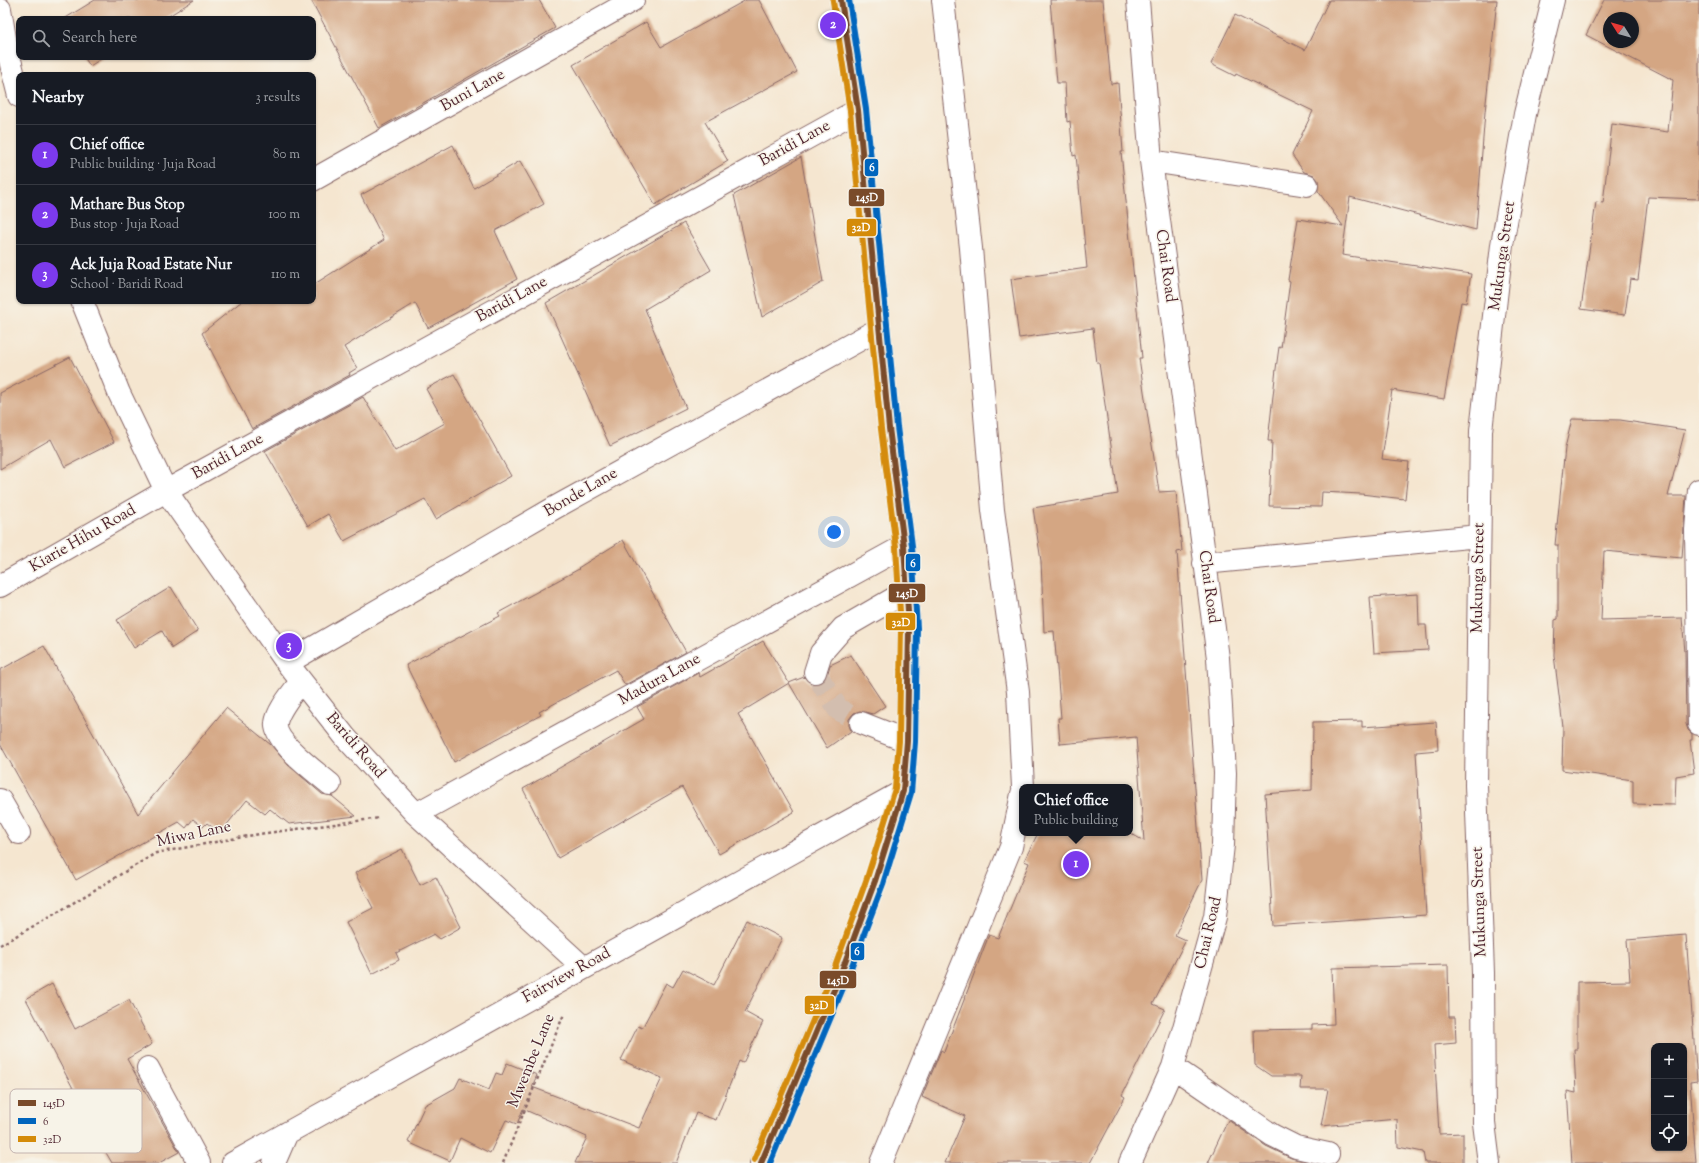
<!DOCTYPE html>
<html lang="en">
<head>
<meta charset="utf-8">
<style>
	:root { --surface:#171b24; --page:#242831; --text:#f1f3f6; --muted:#9ea1a6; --line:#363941; --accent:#7c3aed }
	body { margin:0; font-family:"Sorts Mill Goudy",serif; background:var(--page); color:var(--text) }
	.controls { position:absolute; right:12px; bottom:12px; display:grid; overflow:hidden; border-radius:8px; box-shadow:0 1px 3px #0004 }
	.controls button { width:36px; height:36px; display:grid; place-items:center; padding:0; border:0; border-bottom:1px solid var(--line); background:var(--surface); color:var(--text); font:20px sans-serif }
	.compass { position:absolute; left:1603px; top:12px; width:36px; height:36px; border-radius:50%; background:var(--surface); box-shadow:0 1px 3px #0004; rotate:307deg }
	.you { position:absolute; left:834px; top:532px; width:14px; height:14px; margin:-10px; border:3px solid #fff; border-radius:50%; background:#1a73e8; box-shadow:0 0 0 6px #1a73e833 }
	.badge { display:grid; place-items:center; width:26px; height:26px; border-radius:50%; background:var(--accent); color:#fff; font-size:13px; font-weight:700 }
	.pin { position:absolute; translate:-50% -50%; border:2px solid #fff; box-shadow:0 1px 4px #0006 }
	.popup { position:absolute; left:1019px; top:784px; width:114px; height:52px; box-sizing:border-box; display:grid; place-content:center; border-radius:8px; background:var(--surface); filter:drop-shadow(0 1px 3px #0005); font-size:13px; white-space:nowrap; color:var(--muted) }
	.popup b { font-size:15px; color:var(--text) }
	.popup::after { content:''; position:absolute; left:50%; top:100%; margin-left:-8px; border:8px solid transparent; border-top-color:var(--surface) }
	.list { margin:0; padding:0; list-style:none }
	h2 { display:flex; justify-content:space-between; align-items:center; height:52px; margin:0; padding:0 16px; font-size:17px }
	h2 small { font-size:13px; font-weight:400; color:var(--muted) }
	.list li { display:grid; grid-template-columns:26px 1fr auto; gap:12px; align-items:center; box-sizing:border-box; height:60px; padding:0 16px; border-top:1px solid var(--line) }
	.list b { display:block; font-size:15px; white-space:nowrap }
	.list p { margin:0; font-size:13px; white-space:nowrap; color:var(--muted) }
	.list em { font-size:13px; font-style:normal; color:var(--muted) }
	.icon { flex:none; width:22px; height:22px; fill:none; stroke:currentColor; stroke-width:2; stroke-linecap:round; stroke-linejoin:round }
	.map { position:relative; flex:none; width:1699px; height:1163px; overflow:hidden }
	.search { position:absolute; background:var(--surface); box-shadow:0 1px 3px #0004; left:16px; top:16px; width:300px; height:44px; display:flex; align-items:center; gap:10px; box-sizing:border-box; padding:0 14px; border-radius:8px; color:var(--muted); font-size:15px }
	.panel { position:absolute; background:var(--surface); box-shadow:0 1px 3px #0004; left:16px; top:72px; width:300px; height:232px; border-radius:8px }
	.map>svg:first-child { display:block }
</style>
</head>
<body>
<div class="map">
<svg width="1699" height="1163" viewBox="0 0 1699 1163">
	<rect width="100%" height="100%" fill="#f7f3e8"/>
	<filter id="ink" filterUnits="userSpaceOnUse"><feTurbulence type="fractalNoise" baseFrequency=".025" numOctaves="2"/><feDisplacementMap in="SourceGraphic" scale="8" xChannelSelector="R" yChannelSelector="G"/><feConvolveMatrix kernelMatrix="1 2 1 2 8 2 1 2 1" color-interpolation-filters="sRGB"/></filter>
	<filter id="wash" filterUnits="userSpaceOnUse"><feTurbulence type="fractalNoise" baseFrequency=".012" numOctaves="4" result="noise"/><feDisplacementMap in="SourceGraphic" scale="16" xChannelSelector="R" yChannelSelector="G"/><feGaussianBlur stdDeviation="0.9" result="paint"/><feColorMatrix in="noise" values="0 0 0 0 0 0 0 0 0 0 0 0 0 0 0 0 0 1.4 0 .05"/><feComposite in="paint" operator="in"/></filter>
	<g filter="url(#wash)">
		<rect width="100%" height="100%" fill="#f5e6d0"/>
		<g id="blocks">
			<path fill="#d4a683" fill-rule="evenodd" d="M95 0H194L164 19H64Z
				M311 0H539L555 28 379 128Z
				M746 0H759L797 72 705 122 728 161 655 205 573 65 646 22 661 47Z
				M1050 0H1103L1111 84 1118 83 1123 152H1121L1142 358H1139L1159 492 1176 491 1182 551 1177 552 1202 880 1175 935 1186 940 1153 1004 1165 1009 1122 1095 1125 1097 1090 1163H945L965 1116 922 1097 941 1050 944 1052 989 935 998 938 1029 863 1024 861 1038 833H1130L1144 841 1136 737 1060 744 1058 718H1061L1054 631 1044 632 1041 561 1033 508 1118 494 1099 363H1097L1093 328 1019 338 1011 279 1087 268 1076 155 1073 156 1070 121 1067 122 1065 83H1057Z
				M1329 0H1497L1485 112 1476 230 1350 197 1342 255 1471 274 1466 303 1461 302 1444 399 1392 390 1382 459 1409 462 1405 499 1361 494 1322 492 1321 507 1269 506 1272 441H1268L1276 369 1279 347 1281 348 1290 281 1288 280 1298 219 1343 226 1318 191V180L1314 175 1304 172 1292 155 1313 111 1236 74 1235 76 1211 64 1235 15 1305 50Z
				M1604 0H1699V199L1648 197 1638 280 1630 279 1625 315 1581 309 1596 202 1603 203 1612 124 1668 132 1673 80 1586 35ZM1609 18H1633V42H1609Z
				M84 57H104L90 66Z
				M453 145 474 188 520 161 544 204 495 231 517 279 428 328 415 303 344 347 357 368 349 373 350 375 252 429 202 333 242 301H313V285L384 240 361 195Z
				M801 157 823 282 762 317 734 195Z
				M684 223 711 270 645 309 686 408 610 446 546 303Z
				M70 357 114 442 65 467 51 439 0 469V393Z
				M454 374 511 476 436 519 425 499 344 541 328 514 308 526 265 451 363 397 395 451 445 423 426 389Z
				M1572 419 1620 420 1685 430 1668 496H1686L1682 558 1604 551 1601 620 1682 618 1685 652 1686 724 1688 730 1692 734V740H1690L1694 773 1676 776 1675 805 1633 804V780L1562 770 1563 727 1554 655 1555 620 1558 619V545H1555L1565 448Z
				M623 540 686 652 625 685 616 670 539 712 541 715 454 762 406 665 500 616 498 613 579 569 578 568Z
				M171 587 198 631 172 648 162 631 134 648 117 620Z
				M1418 594 1419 625H1426L1428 650 1374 653 1370 597Z
				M763 641 789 683 738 714 794 812 719 854 682 787 558 858 523 789 644 719 637 707 698 673 700 677Z
				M44 646 138 814 226 708 271 745 288 765 308 782 322 794 332 796 356 816 289 824 270 809 265 814 247 800 220 833 207 823 203 827 193 819 186 828 179 822 76 880 0 744V670Z
				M851 655 885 706 873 714 860 711 854 713 849 719V725L851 731 827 748 789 683 804 677 811 684H818L824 681 827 676 830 665Z
				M1362 721V727L1436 722 1438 750 1416 752 1426 915 1273 926 1265 794 1312 790 1313 722Z
				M402 849 420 885 436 877 461 927 440 939 434 934 396 953 399 960 372 974 346 922 373 908 355 873Z
				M747 920 782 938 745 1012 763 1022 743 1063 739 1061 716 1120 696 1113 676 1163H575L587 1137 523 1109 517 1124 506 1120 490 1153 460 1138 450 1161 408 1142 425 1105 455 1088 460 1078 489 1090 496 1073 502 1075 507 1063 537 1075 532 1087 639 1128 662 1078 621 1060 638 1026 642 1028 666 983 673 987 683 969 714 985Z
				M1686 935 1697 1081 1690 1082 1696 1163H1572L1567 1091 1576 1093 1574 1049H1577V982L1630 981 1627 940ZM1654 1046H1684V1148H1654Z
				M1448 965 1449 1017H1455L1456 1043 1434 1045 1439 1134 1463 1133V1163H1425L1423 1152 1398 1147 1397 1119 1321 1126 1328 1089H1300L1301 1076H1271L1255 1065 1254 1030 1312 1029V1025L1334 1024 1332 968Z
				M52 984 75 1029 129 1000 152 1044 127 1059 179 1152 159 1163H112L72 1094 75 1092 26 999Z
				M1228 1120 1266 1146 1291 1158 1311 1163H1208Z"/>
		</g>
	</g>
	<g filter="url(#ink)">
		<use href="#blocks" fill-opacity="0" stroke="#866565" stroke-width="1"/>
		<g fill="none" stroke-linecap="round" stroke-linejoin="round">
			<path stroke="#d3beaf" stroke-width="22" stroke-dasharray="22 11" stroke-linecap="butt" d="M815 672 838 709 861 723"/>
			<defs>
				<path id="minor" d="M943 0 971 248 993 510 1018 692 1023 787
					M0 9 6 44 19 96
					M1151 161 1307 185
					M313 180 633 0
					M82 301 119 393 166 491 287 663 346 738 416 814 583 967
					M1699 490 1696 530 1699 724
					M1204 563 1479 536
					M0 586 166 491 858 110
					M287 663 556 507 879 329
					M815 672 821 653 843 628 907 591
					M301 681C293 693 278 709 276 723 273 741 317 773 330 784
					M861 723 907 741
					M0 800 19 833
					M416 814 904 546
					M1173 1067 1272 1135 1296 1147 1328 1154
					M148 1068 199 1163
					M233 1163 903 791
					M274 1163 287 1133
					M881 1163 1011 847 1022 794
					M1130 1163 1173 1067 1215 917 1223 845 1225 773 1218 658 1151 161 1138 0
					M1489 1163 1484 1123 1483 973 1476 785 1481 431 1502 245 1525 114 1553 0"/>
				<path id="major" d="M761 1163 839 978 875 881 903 791 907 741 909 628 904 546 889 428 858 110 841 0"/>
			</defs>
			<use href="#minor" stroke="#866565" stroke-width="24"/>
			<use href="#major" stroke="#866565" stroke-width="24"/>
			<path stroke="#866565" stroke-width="2.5" stroke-dasharray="3 3" stroke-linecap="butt" d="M0 945 53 915 156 853 259 834 380 818
				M503 1163 564 1014"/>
			<use href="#minor" stroke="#fff" stroke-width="22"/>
			<use href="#major" stroke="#fff" stroke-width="22"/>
			<defs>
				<path id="bus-1" d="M761 1163 839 978 875 881 903 791 907 741 909 628 904 546 889 428 858 110 841 0"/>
				<path id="bus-2" d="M770 1163 846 981 883 884 911 793 915 742 917 628 912 546 897 427 866 109 849 0"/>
				<path id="bus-3" d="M754 1160 832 975 867 878 895 789 899 741 901 628 896 547 881 429 850 111 833 1"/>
			</defs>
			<use href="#bus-1" stroke="#f7f3e8" stroke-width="9"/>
			<use href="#bus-2" stroke="#f7f3e8" stroke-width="9"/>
			<use href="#bus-3" stroke="#f7f3e8" stroke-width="9"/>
			<use href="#bus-1" stroke="#7a4b2a" stroke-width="6"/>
			<use href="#bus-2" stroke="#0065bd" stroke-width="6"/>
			<use href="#bus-3" stroke="#d48b09" stroke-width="6"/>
		</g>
	</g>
	<g text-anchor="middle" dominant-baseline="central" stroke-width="3" stroke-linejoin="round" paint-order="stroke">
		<g font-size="16" fill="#4a1f2b" stroke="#f7f3e8">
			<text transform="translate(473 91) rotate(-29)">Buni Lane</text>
			<text transform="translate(795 144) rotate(-29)">Baridi Lane</text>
			<text transform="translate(1503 256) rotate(-82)">Mukunga Street</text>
			<text transform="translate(1165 266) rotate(82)">Chai Road</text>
			<text transform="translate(512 300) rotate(-29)">Baridi Lane</text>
			<text transform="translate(228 457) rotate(-29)">Baridi Lane</text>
			<text transform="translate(581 493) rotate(-30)">Bonde Lane</text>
			<text transform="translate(83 539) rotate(-30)">Kiarie Hihu Road</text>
			<text transform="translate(1479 578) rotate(-89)">Mukunga Street</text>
			<text transform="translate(1208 587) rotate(82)">Chai Road</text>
			<text transform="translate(660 680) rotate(-29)">Madura Lane</text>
			<text transform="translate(355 746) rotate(49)">Baridi Road</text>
			<text transform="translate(194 835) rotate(-12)">Miwa Lane</text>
			<text transform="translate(1480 902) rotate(-92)">Mukunga Street</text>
			<text transform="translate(1209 933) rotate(-77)">Chai Road</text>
			<text transform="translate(567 976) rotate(-29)">Fairview Road</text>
			<text transform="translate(532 1061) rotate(-68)">Mwembe Lane</text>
		</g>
	</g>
	<rect x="10" y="1089" width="132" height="64" rx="6" fill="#f7f3e8" stroke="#c3b3af" stroke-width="1"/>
	<rect x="18" y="1100" width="18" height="6" fill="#7a4b2a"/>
	<rect x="18" y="1118" width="18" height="6" fill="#0065bd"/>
	<rect x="18" y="1136" width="18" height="6" fill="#d48b09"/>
	<g font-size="11" fill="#4a1f2b">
		<text x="43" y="1107">145D</text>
		<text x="43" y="1125">6</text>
		<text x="43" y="1143">32D</text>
	</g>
	<g stroke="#f7f3e8" stroke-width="1.5">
		<rect x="864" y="158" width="15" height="19" rx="4" fill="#0065bd"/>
		<rect x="848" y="188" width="37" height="19" rx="4" fill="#7a4b2a"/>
		<rect x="846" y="218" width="31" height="19" rx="4" fill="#d48b09"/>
		<rect x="905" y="553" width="16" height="19" rx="4" fill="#0065bd"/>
		<rect x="888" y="583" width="38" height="20" rx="4" fill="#7a4b2a"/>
		<rect x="885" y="612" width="31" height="19" rx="4" fill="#d48b09"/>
		<rect x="850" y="942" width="15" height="19" rx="4" fill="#0065bd"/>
		<rect x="819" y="970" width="38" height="19" rx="4" fill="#7a4b2a"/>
		<rect x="804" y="995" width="31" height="20" rx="4" fill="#d48b09"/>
	</g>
	<g font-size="11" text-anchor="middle" font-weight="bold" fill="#fff">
		<text x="872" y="171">6</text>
		<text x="867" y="201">145D</text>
		<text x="861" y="231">32D</text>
		<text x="913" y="567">6</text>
		<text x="907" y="597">145D</text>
		<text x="901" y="626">32D</text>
		<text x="857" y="955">6</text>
		<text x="838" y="984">145D</text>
		<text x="819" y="1009">32D</text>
	</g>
</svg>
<div class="controls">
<button>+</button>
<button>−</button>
<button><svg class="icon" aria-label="locate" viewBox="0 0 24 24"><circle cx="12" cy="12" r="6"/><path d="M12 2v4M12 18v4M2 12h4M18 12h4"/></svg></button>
</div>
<svg class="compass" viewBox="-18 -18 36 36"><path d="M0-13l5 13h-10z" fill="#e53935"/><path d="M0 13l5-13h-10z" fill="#9ea1a6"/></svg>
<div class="you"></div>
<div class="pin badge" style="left:1076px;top:864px">1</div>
<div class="popup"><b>Chief office</b>Public building</div>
<div class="pin badge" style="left:833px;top:25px">2</div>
<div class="pin badge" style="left:289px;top:646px">3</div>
<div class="search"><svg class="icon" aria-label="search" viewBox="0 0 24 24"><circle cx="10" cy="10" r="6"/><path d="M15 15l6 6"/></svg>Search here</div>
<section class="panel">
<h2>Nearby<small>3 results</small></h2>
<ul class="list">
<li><span class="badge">1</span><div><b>Chief office</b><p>Public building · Juja Road</p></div><em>80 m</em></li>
<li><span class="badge">2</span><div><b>Mathare Bus Stop</b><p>Bus stop · Juja Road</p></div><em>100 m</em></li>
<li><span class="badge">3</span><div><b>Ack Juja Road Estate Nur</b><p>School · Baridi Road</p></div><em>110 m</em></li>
</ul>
</section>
</div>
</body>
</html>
